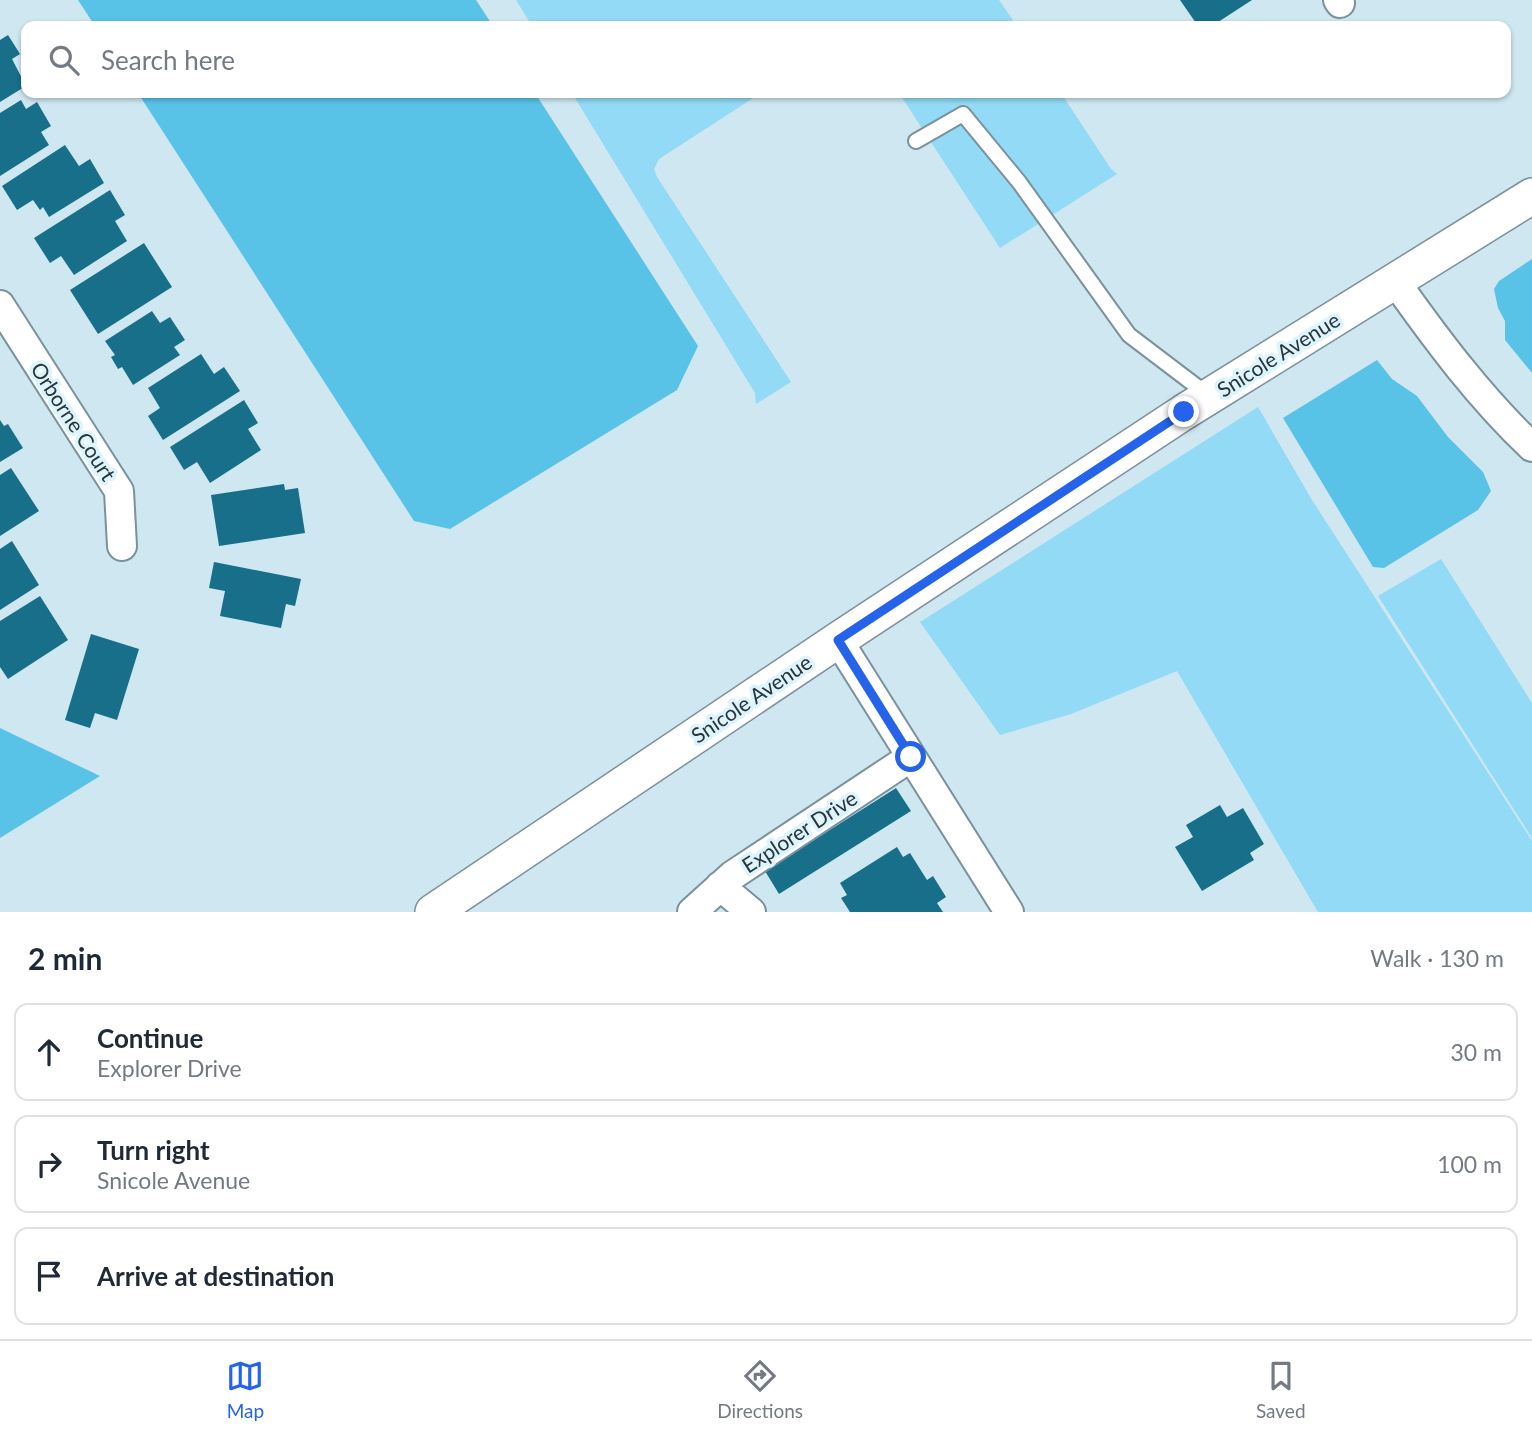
<!DOCTYPE html>
<html lang="en">
<head>
<meta charset="utf-8">
<style>
	:root { --surface:#fff; --page:#f6f6f7; --text:#1f2937; --muted:#747a83; --line:#e0e1e3; --accent:#2563eb }
	body { margin:0; font-family:Lato,sans-serif; background:var(--page); color:var(--text) }
	.stop { position:absolute; width:21px; height:21px; margin:-16px; border:5px solid #2563eb; border-radius:50%; background:#fff }
	.stop.end { background:#2563eb; border-color:#fff; box-shadow:0 2px 7px #0008 }
	.list { margin:0; padding:0; list-style:none }
	h2 { display:flex; justify-content:space-between; align-items:center; height:91px; margin:0; padding:0 28px; font-size:30px }
	h2 small { font-size:23px; font-weight:400; color:var(--muted) }
	.list li { display:grid; grid-template-columns:46px 1fr auto; gap:21px; align-items:center; box-sizing:border-box; height:98px; margin:0 14px 14px; padding:0 14px; border:2px solid var(--line); border-radius:14px }
	.list b { display:block; font-size:26px; white-space:nowrap }
	.list p { margin:0; font-size:23px; white-space:nowrap; color:var(--muted) }
	.list em { font-size:23px; font-style:normal; color:var(--muted) }
	.icon { flex:none; width:38px; height:38px; fill:none; stroke:currentColor; stroke-width:2; stroke-linecap:round; stroke-linejoin:round }
	.map { position:relative; flex:none; width:1532px; height:912px; overflow:hidden }
	.search { position:absolute; background:var(--surface); box-shadow:0 2px 5px #0004; left:21px; right:21px; top:21px; height:77px; display:flex; align-items:center; gap:18px; box-sizing:border-box; padding:0 24px; border-radius:14px; color:var(--muted); font-size:26px }
	.sheet { height:427px; background:var(--surface) }
	nav { display:flex; justify-content:space-around; align-items:center; box-sizing:border-box; height:98px; border-top:2px solid var(--line); background:var(--surface); font-size:19px; color:var(--muted) }
	nav a { display:grid; justify-items:center; gap:4px }
	nav .on { color:var(--accent) }
	.map>svg:first-child { display:block }
</style>
</head>
<body>
<div class="map">
<svg width="1532" height="912" viewBox="0 0 1532 912">
	<rect width="100%" height="100%" fill="#cee7f1"/>
	<path fill="#92daf6" d="M516 0H999L1017 26H532Z
		M572 93H761L659 159 654 169 657 177 791 382 756 404 755 393Z
		M899 93H1061L1111 169 1117 174 1000 248Z
		M1258 407 1312 500 1532 841V912H1318L1177 671 1071 714 1000 735 920 622Z
		M1441 559 1532 703V838L1378 596Z"/>
	<path fill="#59c2e7" d="M78 0H476L493 26H95Z
		M138 93H535L698 346 677 390 450 529 414 521Z
		M1532 259V373L1505 340V321L1498 308 1494 289 1499 281Z
		M1377 360 1392 379 1417 396 1448 437 1483 472 1491 491 1478 510 1384 568 1373 567 1283 418Z
		M0 728 100 776 0 838Z"/>
	<path fill="#176f8a" d="M1180 0H1252L1212 26H1198Z
		M8 35 20 54 12 59 26 86 0 102V40Z
		M21 100 26 109 37 102 51 126 41 132 49 145 0 176V113Z
		M65 145 79 166 90 159 104 183 49 217 43 207 40 210 33 200 17 210 2 186Z
		M110 190 125 215 115 221 127 241 74 275 61 256 50 263 34 238Z
		M144 243 172 287 98 334 70 290Z
		M152 311 160 323 170 317 185 340 174 347 180 355 133 385 122 367 118 369 111 357 115 355 105 341Z
		M201 354 214 374 224 367 240 391 163 440 148 416 160 408 148 388Z
		M244 400 258 423 248 429 261 450 210 483 197 462 184 470 170 447Z
		M0 420 4 426 8 424 23 448 0 462Z
		M11 468 39 511 0 536V475Z
		M284 484 285 490 298 488 305 533 219 546 211 495Z
		M12 541 39 585 0 610V549Z
		M214 562 301 579 295 606 286 604 281 628 220 616 225 591 209 588Z
		M40 596 68 640 8 679 0 667V621Z
		M91 634 139 649 117 720 95 713 90 728 65 720Z
		M896 788 911 811 779 894 765 871Z
		M1220 805 1227 817 1243 808 1264 844 1250 853 1254 860 1202 891 1175 847 1193 837 1186 825Z
		M897 847 903 857 910 853 927 880 933 876 946 897 937 903 943 912H850L841 898 847 895 840 883Z"/>
	<g fill="none" stroke-linecap="round" stroke-linejoin="round">
		<defs>
			<path id="service" d="M916 141 963 114 1019 182 1129 335 1208 395"/>
			<path id="minor" d="M1338 0 1340 3
				M1395 281C1436 339 1480 398 1532 447
				M0 305 119 491 122 546
				M838 640 1009 912
				M720 886 751 912
				M692 912 733 875 911 757"/>
			<path id="tertiary" d="M433 912 838 640 1184 412 1532 196"/>
		</defs>
		<use href="#service" stroke="#7b919b" stroke-width="18"/>
		<use href="#minor" stroke="#7b919b" stroke-width="32"/>
		<use href="#tertiary" stroke="#7b919b" stroke-width="38"/>
		<use href="#service" stroke="#fff" stroke-width="14"/>
		<use href="#minor" stroke="#fff" stroke-width="28"/>
		<use href="#tertiary" stroke="#fff" stroke-width="35"/>
	</g>
	<g fill="none" stroke-linecap="round" stroke-linejoin="round">
		<path stroke="#2563eb" stroke-width="9" d="M911 757 838 640 1184 412"/>
	</g>
	<g text-anchor="middle" dominant-baseline="central" stroke-width="7" stroke-linejoin="round" paint-order="stroke">
		<g font-size="21" fill="#2b3438" stroke="#dbf4fe">
			<text transform="translate(1278 354) rotate(-32)">Snicole Avenue</text>
			<text transform="translate(74 421) rotate(57)">Orborne Court</text>
			<text transform="translate(751 698) rotate(-34)">Snicole Avenue</text>
			<text transform="translate(799 831) rotate(-33)">Explorer Drive</text>
		</g>
	</g>
</svg>
<div class="stop" style="left:911px;top:757px"></div>
<div class="stop end" style="left:1184px;top:412px"></div>
<div class="search"><svg class="icon" aria-label="search" viewBox="0 0 24 24"><circle cx="10" cy="10" r="6"/><path d="M15 15l6 6"/></svg>Search here</div>
</div>
<section class="sheet">
<h2>2 min<small>Walk · 130 m</small></h2>
<ul class="list">
<li><svg class="icon" aria-label="ahead" viewBox="0 0 24 24"><path d="M12 20V5M6 11l6-6 6 6"/></svg><div><b>Continue</b><p>Explorer Drive</p></div><em>30 m</em></li>
<li><svg class="icon" aria-label="right" viewBox="0 0 24 24"><path d="M7 20v-9h11M14 6l5 5-5 5"/></svg><div><b>Turn right</b><p>Snicole Avenue</p></div><em>100 m</em></li>
<li><svg class="icon" aria-label="arrive" viewBox="0 0 24 24"><path d="M6 21V4h12l-3 4 3 4H6"/></svg><div><b>Arrive at destination</b></div></li>
</ul>
</section>
<nav>
<a class="on"><svg class="icon" aria-label="map" viewBox="0 0 24 24"><path d="M3 6l6-2 6 2 6-2v14l-6 2-6-2-6 2zM9 4v14M15 6v14"/></svg>Map</a>
<a><svg class="icon" aria-label="directions" viewBox="0 0 24 24"><path d="M12 3l9 9-9 9-9-9zM9 14v-3h6M13 9l2 2-2 2"/></svg>Directions</a>
<a><svg class="icon" aria-label="saved" viewBox="0 0 24 24"><path d="M7 4h10v16l-5-4-5 4z"/></svg>Saved</a>
</nav>
</body>
</html>
